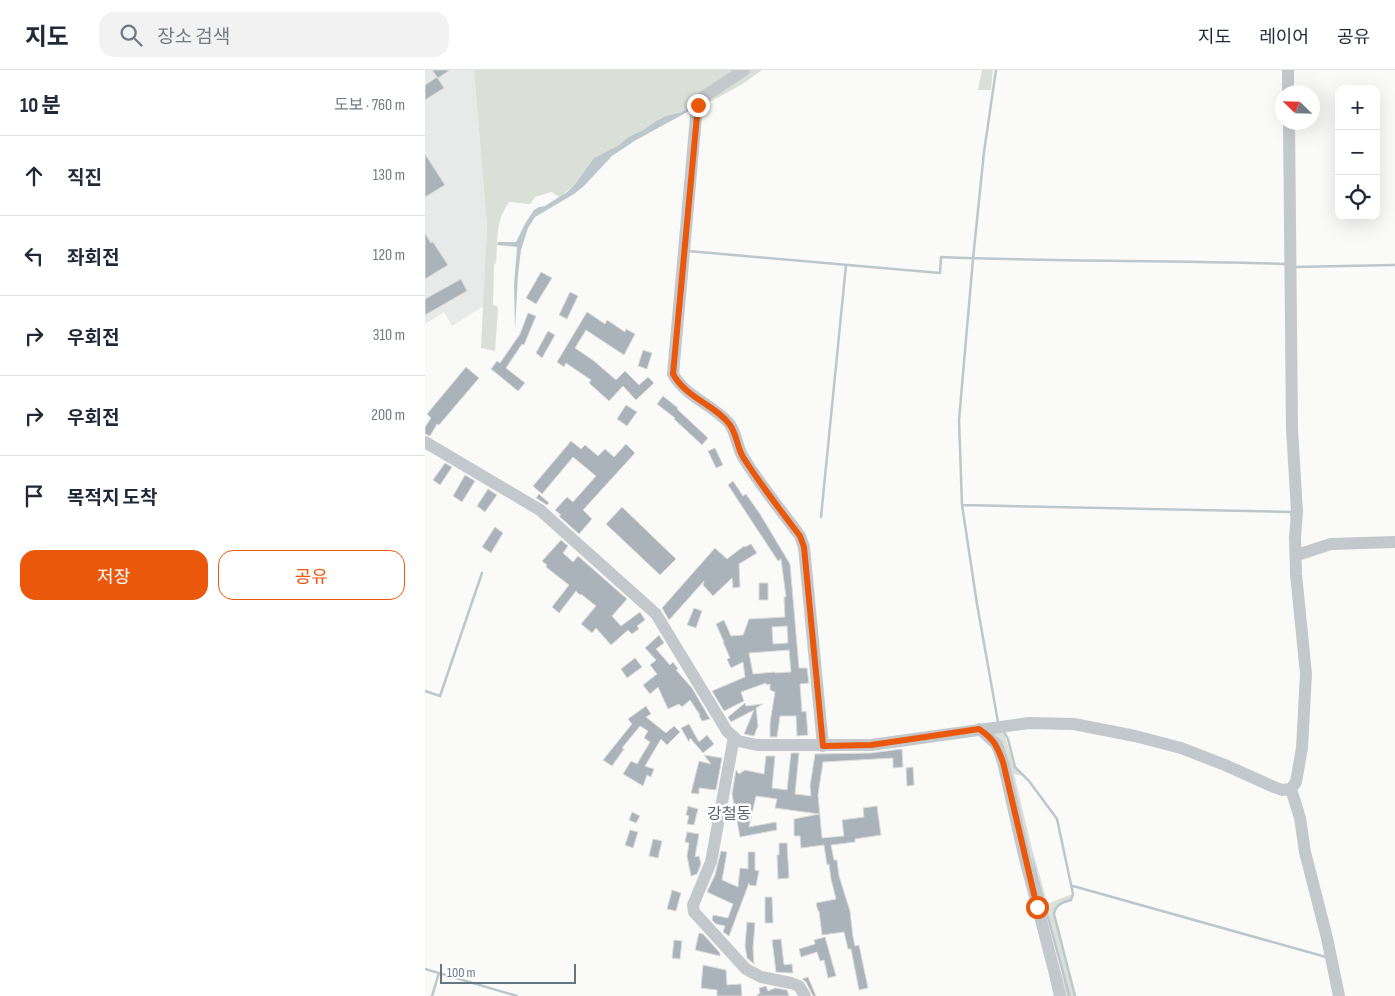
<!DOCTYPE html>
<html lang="ko">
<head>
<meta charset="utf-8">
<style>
	:root { --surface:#fff; --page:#f2f2f3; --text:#1f2937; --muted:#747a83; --line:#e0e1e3; --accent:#ea580c }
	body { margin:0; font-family:"Sofia Sans Condensed","Noto Sans KR",sans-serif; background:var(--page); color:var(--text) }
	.controls { position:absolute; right:15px; top:15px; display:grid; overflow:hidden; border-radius:10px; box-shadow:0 5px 20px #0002 }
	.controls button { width:45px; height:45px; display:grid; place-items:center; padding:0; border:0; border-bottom:1px solid var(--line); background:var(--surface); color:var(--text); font:25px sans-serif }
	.compass { position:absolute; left:850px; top:15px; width:45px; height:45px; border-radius:50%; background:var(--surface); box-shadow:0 5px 20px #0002; rotate:293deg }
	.scale { position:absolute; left:15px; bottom:12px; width:136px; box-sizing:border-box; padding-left:5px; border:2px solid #657683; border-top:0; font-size:14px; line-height:18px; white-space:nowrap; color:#657683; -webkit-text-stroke:4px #fff; paint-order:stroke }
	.stop { position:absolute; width:15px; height:15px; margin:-11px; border:4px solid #ea580c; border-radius:50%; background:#fff }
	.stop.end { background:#ea580c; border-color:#fff; box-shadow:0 1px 5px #0008 }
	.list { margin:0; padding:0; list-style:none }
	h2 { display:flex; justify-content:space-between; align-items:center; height:65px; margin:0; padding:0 20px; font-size:21px }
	h2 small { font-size:16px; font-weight:400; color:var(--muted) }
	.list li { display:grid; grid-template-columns:32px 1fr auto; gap:15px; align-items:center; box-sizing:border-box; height:80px; padding:0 20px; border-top:1px solid var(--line) }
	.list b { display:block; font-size:19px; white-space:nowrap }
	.list em { font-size:16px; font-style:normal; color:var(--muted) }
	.actions { display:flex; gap:10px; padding:15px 20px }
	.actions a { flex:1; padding:11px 0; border:1px solid var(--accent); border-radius:15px; text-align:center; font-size:18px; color:var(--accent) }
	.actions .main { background:var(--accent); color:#fff }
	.icon { flex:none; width:28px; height:28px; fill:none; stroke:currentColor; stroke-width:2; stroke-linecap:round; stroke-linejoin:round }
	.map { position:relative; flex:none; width:970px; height:926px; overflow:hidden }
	header { display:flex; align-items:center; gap:30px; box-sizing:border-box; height:70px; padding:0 25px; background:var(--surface); border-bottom:1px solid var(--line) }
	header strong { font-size:24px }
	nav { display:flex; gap:28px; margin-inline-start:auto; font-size:18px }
	.search { width:350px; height:45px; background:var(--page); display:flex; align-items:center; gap:12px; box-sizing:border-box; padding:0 18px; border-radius:15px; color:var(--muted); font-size:19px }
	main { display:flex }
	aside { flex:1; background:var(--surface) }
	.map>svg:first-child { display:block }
</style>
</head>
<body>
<header>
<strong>지도</strong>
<div class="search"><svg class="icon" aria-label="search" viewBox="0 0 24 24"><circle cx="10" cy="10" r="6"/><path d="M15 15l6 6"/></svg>장소 검색</div>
<nav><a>지도</a><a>레이어</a><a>공유</a></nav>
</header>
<main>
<aside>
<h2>10 분<small>도보 · 760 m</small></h2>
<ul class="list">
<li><svg class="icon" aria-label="ahead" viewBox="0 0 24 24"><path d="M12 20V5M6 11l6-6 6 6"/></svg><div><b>직진</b></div><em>130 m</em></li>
<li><svg class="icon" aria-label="left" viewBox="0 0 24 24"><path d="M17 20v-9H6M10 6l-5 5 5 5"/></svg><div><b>좌회전</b></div><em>120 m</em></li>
<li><svg class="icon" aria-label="right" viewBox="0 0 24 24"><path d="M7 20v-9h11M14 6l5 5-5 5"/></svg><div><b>우회전</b></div><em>310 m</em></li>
<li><svg class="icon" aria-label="right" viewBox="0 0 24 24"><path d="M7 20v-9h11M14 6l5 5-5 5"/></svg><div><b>우회전</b></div><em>200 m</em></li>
<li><svg class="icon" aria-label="arrive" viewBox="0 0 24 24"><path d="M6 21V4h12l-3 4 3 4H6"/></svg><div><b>목적지 도착</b></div></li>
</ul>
<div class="actions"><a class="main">저장</a><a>공유</a></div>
</aside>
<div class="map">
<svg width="970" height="926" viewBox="0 0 970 926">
	<rect width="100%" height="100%" fill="#fafaf8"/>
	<path fill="#e8e9e9" d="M0 0H49L62 157 59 236 27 256 19 242 0 254Z"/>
	<path fill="#dadfd7" d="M49 0H313L269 26 266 30V36L257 42 241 46 231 51 218 60 203 67 194 75 169 88 151 113 135 127 126 122 110 127 105 134 84 132C70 151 73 171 71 193L69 195 68 235 72 236 73 239 70 281 56 278 62 157Z
		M326 0H337L316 15 277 36 280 29 307 14Z
		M557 0H568L566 20H553Z
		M577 659C584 674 585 694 597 706L589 704 606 775 622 832 625 833 647 824 645 829C637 832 629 834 628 844L649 926H646L608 790 633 894 643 922V926H638L567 664Z"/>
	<path fill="#bbc7cb" d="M266 36V40L211 70 187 86 159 116 149 124 110 147 103 158 96 180 93 205 90 259 89 215 92 177 72 175 73 172H91L101 152 109 140 114 137 120 136 142 122 151 113 169 88 194 75 203 67 218 60 231 51 241 46 257 42Z
		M607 785 646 926H643L609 800Z"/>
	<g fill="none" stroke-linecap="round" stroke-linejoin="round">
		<path stroke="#bbc7cb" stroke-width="2.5" d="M571 0 559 82 548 189 534 350 537 435 552 534 573 652
			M263 181 515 203 516 187C631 192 745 190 860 194
			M869 197 970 195
			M537 435 866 442V445
			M396 447 421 195
			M0 621 15 626 57 503
			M578 660 583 669 590 697 604 711 632 749 648 824 646 830C638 832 630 835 629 844L650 926
			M648 816 901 887
			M0 899 92 926
			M7 926 14 903"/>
	</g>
	<path fill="#aab3b9" stroke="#dcdcda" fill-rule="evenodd" d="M7 0H25L13 8Z
		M12 7 19 18 0 30V15Z
		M0 84 20 115 0 127Z
		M0 163 6 173 8 172 23 195 0 209Z
		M116 202 127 208 111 234 101 228Z
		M36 209 42 221 0 245V229Z
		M145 222 153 226 142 249 134 245Z
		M162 242 180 254 182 250 200 262 201 259 210 264 199 285 161 260 150 278 169 291 191 310 200 301 214 315 223 307 229 313 211 330 198 316 184 331 164 313 166 310 141 293 139 297 132 292Z
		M103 243 111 246 99 275 97 274 81 298 100 313 93 321 66 299 72 291 75 293 95 264Z
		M123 261 130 265 117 288 111 283Z
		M218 280 227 283 222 299 213 296Z
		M41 297 54 308 14 355 12 354 5 366 0 364V357L6 348 2 344Z
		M238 326 253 338 252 339 283 368 277 375 249 349 250 348 232 334Z
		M201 335 212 342 202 356 192 349Z
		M146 371 156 379 160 375 173 386 180 379 189 387 201 374 210 383 158 440 167 449 154 464 134 446 136 445 130 440 142 427 148 432 171 406 148 387 117 424 108 416Z
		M290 378 298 395 291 398 283 381Z
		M20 393 27 397 15 415 8 410Z
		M40 405 50 411 37 432 28 426Z
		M308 411 318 426 321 424 335 444 365 494 374 598H382L384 613 375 614 377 642 381 641 383 665 372 666 371 646H355L352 667H345V653L350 622 345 620V614L341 615V613L316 622 319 631 299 641 287 621 320 607 318 592 306 598 302 589 305 588 298 572H299L291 554 299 550 306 566 318 565 324 549 360 547 359 527H361L356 489 353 491 303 415ZM362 556 363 573 348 574 347 557ZM364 580 366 602 350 603V602L328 604 324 583Z
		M63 419 72 425 60 442 52 436Z
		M114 424 124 433 122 435 111 428Z
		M197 437 251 489 235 505 181 454Z
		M70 457 78 463 66 483 57 477Z
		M136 470 143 476 138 483 148 492 153 486 202 529 187 546 196 556 215 542 220 550 212 556 214 559 207 564 203 560 186 575 171 558 167 563 156 554 171 536 156 524 155 525 151 521 134 543 127 537 144 515 121 497 122 495 117 491Z
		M326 474 332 483 314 494 315 517 308 518 307 508 288 526 278 515 279 511 244 550 237 538 290 478 302 489 319 476 320 477Z
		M334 513H343V530H334Z
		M269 538 277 541 271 558 262 555Z
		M234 565 239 573 231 579 245 595 248 592 253 599 251 600 267 618 285 649 277 651 274 646 275 645 265 630 257 637 254 634 243 639 233 617 225 624 218 615 232 604 225 595 231 590 220 578Z
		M210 588 217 597 202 608 196 599Z
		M320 633 321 636 338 634 331 638 333 656 329 666 319 664 329 640 306 652 303 647Z
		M221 636 226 644 221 647 241 663 249 656 255 662 242 675 236 669 220 696 229 699 226 707 222 705 218 716 198 704 206 691 212 694 225 672 219 668 223 661 215 656 197 678 199 679 187 696 178 690 207 654 203 649Z
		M264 654 274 672 282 665 289 674 278 683 265 668 264 672 256 658Z
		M477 679 478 697 468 698V688L398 692 393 725 397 768 419 766 417 750 439 747 438 738 452 736 456 765 430 769V772L406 775 409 790H412L414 806 425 841 428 867 430 876 434 875 443 918 434 920 426 879H423L419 862 397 865 394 841H393L391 833 411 829 406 809 404 794 402 795 399 775 376 778 375 766H369V749L394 744 350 738 352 729 331 726 324 757 351 752 352 760 315 767 307 724 311 700 314 704 320 700 339 704 341 686H350L347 718 362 720 366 683H374L370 724 386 726 385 716 390 684 446 683Z
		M279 685 297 688 291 720 274 718V724L266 723 274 691 286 694Z
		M488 697 489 715 482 716 481 698Z
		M263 736 273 739 269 755 262 754 264 746 261 745Z
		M207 742 215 746 211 753 204 750Z
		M205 760 213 762 208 778 200 775Z
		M262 762 274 764 270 787 274 786 276 794 272 804 266 806 262 786 264 773 260 772Z
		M228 769 237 771 233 788 224 786Z
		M354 773H362L364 808 353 809 352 785H354Z
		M296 781 302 782 297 810 313 817 315 798 323 799V782H330V800L334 801 331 816 324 815V813L304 866 298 862 300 856 291 854 287 850 288 845 303 848 308 834 282 822 290 805Z
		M247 820 256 823 251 841 242 839Z
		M340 827H347L348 853H340Z
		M322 852 330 853 328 878 329 894 322 888 320 876Z
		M274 863 278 864 295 883V886L270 880Z
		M400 867 411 906 403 908 399 890 395 891 392 882 376 887 374 879 390 874 389 870Z
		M356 869 359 895 367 894 368 903 351 902 347 870Z
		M249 870 257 871 255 889 247 888Z
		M278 895 301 900 302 915 316 914 317 926H292V920L276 918Z
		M383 907 391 926H388L381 912 377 909Z
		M341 916 343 921 350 918 362 920 364 926H331L335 923 334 918Z"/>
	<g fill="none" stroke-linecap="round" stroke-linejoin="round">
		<path stroke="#c3c8cc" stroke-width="12" d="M319 0 274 30 271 47 248 304C260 326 286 334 303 352 312 362 311 376 318 387 335 415 356 440 375 466L379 477 398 676
			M863 0V22
			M0 372 115 440 231 544 302 661 313 671 332 675H446L604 653 649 654 710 666 756 678 800 695 849 717 857 720 866 719 871 712 877 678 881 604 871 504 870 467 872 442 867 359 864 52
			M872 485 906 474 970 472
			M555 659 572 675 578 692 599 785 629 900 635 926
			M309 667 286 792 268 835 269 842 321 899 336 907 366 913 374 916 380 926
			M866 719 875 748 880 782 902 868 914 926"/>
	</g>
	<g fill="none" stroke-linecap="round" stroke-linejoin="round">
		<path stroke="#ea580c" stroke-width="6" d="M273 35 248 304C261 328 292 336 305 355 312 365 312 377 318 387 335 414 355 440 375 466L379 477 398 676 446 675 554 659C569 669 572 676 578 692L612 837"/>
	</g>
	<g text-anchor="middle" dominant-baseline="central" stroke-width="5" stroke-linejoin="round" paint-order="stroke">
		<g font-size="16" fill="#57646e" stroke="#fff">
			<text x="304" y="744">강철동</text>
		</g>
	</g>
</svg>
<div class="controls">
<button>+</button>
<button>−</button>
<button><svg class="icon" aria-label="locate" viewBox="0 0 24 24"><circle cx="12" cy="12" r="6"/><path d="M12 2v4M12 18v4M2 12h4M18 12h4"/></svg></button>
</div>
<svg class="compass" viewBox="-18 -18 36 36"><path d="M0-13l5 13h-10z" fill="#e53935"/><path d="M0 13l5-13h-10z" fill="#747a83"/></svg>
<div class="scale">100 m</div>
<div class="stop" style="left:612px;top:837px"></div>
<div class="stop end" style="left:273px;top:35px"></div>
</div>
</main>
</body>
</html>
